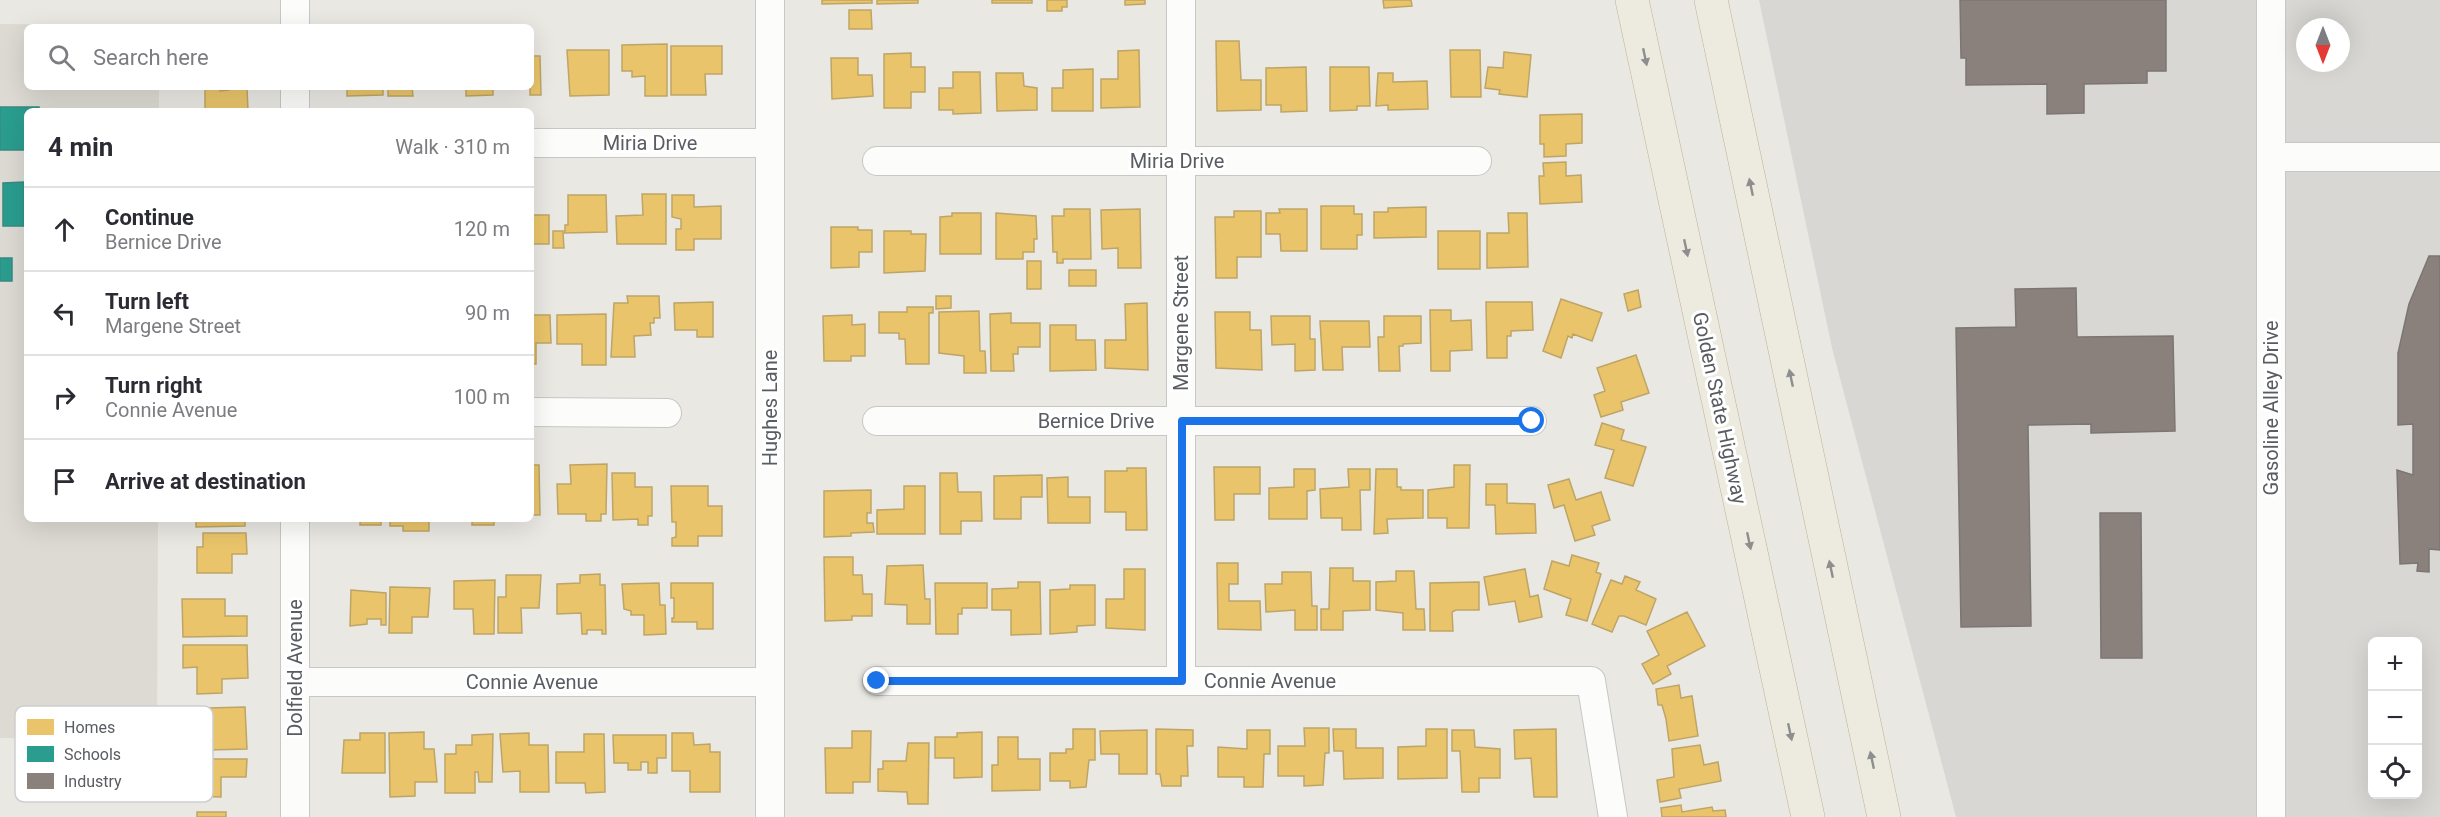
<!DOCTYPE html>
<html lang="en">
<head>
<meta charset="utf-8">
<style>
	:root { --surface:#fff; --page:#f7f7f7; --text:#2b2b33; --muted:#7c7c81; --line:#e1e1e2 }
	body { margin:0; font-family:Roboto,sans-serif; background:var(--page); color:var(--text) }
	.controls { position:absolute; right:18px; bottom:18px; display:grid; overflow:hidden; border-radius:9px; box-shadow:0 6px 24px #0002 }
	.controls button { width:54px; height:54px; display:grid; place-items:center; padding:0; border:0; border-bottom:2px solid var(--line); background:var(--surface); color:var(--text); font:30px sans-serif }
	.compass { position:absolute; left:2296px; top:18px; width:54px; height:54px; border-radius:50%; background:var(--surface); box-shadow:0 6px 24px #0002; rotate:180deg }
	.stop { position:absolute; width:18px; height:18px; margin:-14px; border:4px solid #1a73e8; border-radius:50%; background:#fff }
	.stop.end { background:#1a73e8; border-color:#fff; box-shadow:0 2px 6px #0008 }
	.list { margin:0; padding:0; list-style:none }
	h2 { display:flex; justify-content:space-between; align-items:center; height:78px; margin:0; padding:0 24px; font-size:26px }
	h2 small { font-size:20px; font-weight:400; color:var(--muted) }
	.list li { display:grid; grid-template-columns:39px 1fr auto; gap:18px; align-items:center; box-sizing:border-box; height:84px; padding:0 24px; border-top:2px solid var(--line) }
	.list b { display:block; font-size:22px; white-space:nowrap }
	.list p { margin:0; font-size:20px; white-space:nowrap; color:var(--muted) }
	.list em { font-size:20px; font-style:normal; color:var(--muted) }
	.icon { flex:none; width:33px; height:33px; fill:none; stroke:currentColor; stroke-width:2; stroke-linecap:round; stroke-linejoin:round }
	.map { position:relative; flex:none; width:2440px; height:817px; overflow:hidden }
	.search { position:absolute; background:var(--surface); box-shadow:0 6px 24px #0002; left:24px; top:24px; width:510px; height:66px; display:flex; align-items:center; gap:15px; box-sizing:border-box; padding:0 21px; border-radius:9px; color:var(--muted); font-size:22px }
	.panel { position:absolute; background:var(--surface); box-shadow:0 6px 24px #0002; left:24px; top:108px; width:510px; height:414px; border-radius:9px }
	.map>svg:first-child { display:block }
</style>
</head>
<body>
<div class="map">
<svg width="2440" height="817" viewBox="0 0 2440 817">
	<rect width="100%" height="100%" fill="#e9e8e3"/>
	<path fill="#d9d7d3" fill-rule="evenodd" d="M1759 0H2440V817H1956L1832 348ZM2305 27H2341V63H2305ZM2372 642H2418V794H2372Z"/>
	<path fill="#dcdad3" d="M0 24 160 25 27 27V87H159V111H27V519H158L157 739 0 738Z"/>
	<path fill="#e9c46a" stroke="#bea567" stroke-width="1.5" d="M822 0H872V3L822 4Z
		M877 0H918V3L877 4Z
		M992 0H1032V3H992Z
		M1047 0H1067V7H1062V11H1047Z
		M1125 0H1145V4L1125 5Z
		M1383 0H1411L1412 6 1384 8Z
		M849 10H871L872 29H849Z
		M1216 41H1239L1241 80H1261V110L1217 111Z
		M667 44V96H645V76L632 77V71H622V45Z
		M671 46H722V74H705L706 95H671Z
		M567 50H609V95L570 96Z
		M1139 50 1140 107 1101 108V79H1118V51Z
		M1450 50H1480L1481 97H1451Z
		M1504 52 1531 55 1527 97 1499 94 1500 90 1485 88 1488 67 1503 68Z
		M911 53V67H925V92H911V108H884V54Z
		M531 56H540L541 95H530V88H525L531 87Z
		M831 58H858V75H872L873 96 832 99Z
		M1306 67 1307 111 1281 112V105H1266V68Z
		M1330 67H1369L1370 106H1357V110L1330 111Z
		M1093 69V111H1052V88H1063V70Z
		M953 72H980L981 113 953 114V110H939V88H953Z
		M996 73H1023L1024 86 1037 88V110L997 111Z
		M1378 73H1393V82L1427 81 1428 109 1388 110V105L1376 106Z
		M210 87H220V91L229 90V87H247L248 111H205V89Z
		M347 87H383V95L347 96Z
		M388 87H412L413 96H388Z
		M466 87H493V95L466 96Z
		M1582 114V143L1566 144V156L1544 157V144H1540V115Z
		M1566 162V176L1581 175 1582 202 1540 204 1539 176H1544L1543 163Z
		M531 194 532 215H549V244H531Z
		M642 194H666V244H617L616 216 643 215Z
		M568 195H606L607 232 563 233 564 248H553V231H565V225H568Z
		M672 195H694V207L721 206V239H694V250H676V229H681V219L672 217Z
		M1321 206H1354V214H1362V235H1357V249H1321Z
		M1426 207V237L1374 238V212H1388V208Z
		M1064 209H1090L1091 259H1063V263H1057V252H1053L1052 216H1064Z
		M1140 209 1141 268H1118V248L1102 249 1101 210Z
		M1279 209H1307V251H1281L1280 234H1266V213H1280Z
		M1234 211H1261V257H1237V278H1216L1215 217H1234Z
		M952 213H981V254H940V217L952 216Z
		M996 213 1036 216 1037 239H1034V252H1023V259H996Z
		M1508 213H1527L1528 267 1487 268V233H1509Z
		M831 227H858V230H872V252H859V267L831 268Z
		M884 231H911V234H926L925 271 884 273Z
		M1438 231H1480V269H1438Z
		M1027 261H1041V289H1027Z
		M1069 270H1096V286H1069Z
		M1638 290 1641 307 1628 311 1624 294Z
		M627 296H659L660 318H654V323H650L651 335 634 336 635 357H611L614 303H628Z
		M936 296H951V308L936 309Z
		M1561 299 1602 313 1592 341 1573 334 1572 338 1568 336 1561 358 1543 351Z
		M713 302V337H697V330H675L674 303Z
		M1486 302H1532L1533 330 1511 331V336H1507V358H1487Z
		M1147 303 1148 370 1105 368V340H1126L1125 304Z
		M907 307H933V313H929V364H906L905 339H899V333H879V312H907Z
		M1430 310H1451V321L1471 320 1472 350 1450 351V371H1431Z
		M979 311 980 351H985L986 373H964V356L939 353V312Z
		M1215 312H1250V330H1261L1262 370 1216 368Z
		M1011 313V323H1040V347H1018V354H1013L1014 371H991L990 314Z
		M606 314V365H582V344H557V315Z
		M531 315H550L551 343H536V364H531Z
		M852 315V325L865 324V356H851V361H824L823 316Z
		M1271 316H1310V339H1315V370L1295 371V344L1272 345Z
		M1384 316H1421V343L1403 344V346H1399L1400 371H1379L1378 337H1384Z
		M1320 321H1369L1370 347H1342L1343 370H1323Z
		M1050 325H1076V340H1095L1096 370 1050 371Z
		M1636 355 1649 393 1621 402 1623 410 1601 417 1594 395 1605 391 1597 368Z
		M1602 423 1624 430 1621 440 1646 447 1633 486 1605 478 1614 450 1595 445Z
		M607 464 606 514H601V521H586V514H558L557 484H571L570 465Z
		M531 465H539L540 515H531Z
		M1454 465H1470L1469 528H1447V518H1428V490L1454 487Z
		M1214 467H1260V494H1234V520H1215Z
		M1127 468H1146L1147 530H1126V512H1105V471H1127Z
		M1294 469H1315V490L1307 491V519H1269V488L1294 487Z
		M1348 469H1370V490H1360L1361 530H1342V518H1321L1320 489 1349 487Z
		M1376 469H1397V487H1401V490H1423V518L1387 519 1388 533 1374 534Z
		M612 473H635V487H652V516H648V525H638V519L613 520Z
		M940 473H957L958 492H981L982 521H961V534H940Z
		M1042 475V497H1021V519H994V476Z
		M1068 477V497H1090V523H1048L1047 478Z
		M1569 479 1576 500 1601 492 1610 520 1592 526 1595 535 1575 541 1564 505 1554 508 1548 485Z
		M1486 484H1507V503L1535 504 1536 533 1496 534 1495 505H1486Z
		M671 486H708V506H722V536H698V546H672V538L676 537V522H672Z
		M904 486H925V534H877V510L904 509Z
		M871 490V513H867V523H873L874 532 851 533V536L824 537V491Z
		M196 519H245V526L196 527Z
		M360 519H381V525H360Z
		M390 519H429V531H403V526H390Z
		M472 519H494V525H472Z
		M203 533H246L247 554H232V573H197V547H203Z
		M1572 555 1599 563 1596 572 1601 574 1587 621 1566 615 1571 599 1544 589 1552 561 1569 566Z
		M824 557H853V575H862L863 594H872V616H852V620L825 621Z
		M1217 563H1238V584H1229V601H1260L1261 630 1218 629Z
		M923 565 925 599H930V624H907V605L885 604 887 566Z
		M1330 568H1353V581H1370V610L1343 611V630H1321V609H1329Z
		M1124 569H1145V630L1106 628V599H1124Z
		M1525 569 1530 597 1538 595 1542 617 1519 622 1515 601 1489 605 1484 577Z
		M1396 571H1414L1416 609H1424L1425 630H1403V613L1376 610V582L1396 581Z
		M1282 572H1311L1312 606H1317V630H1295V610L1266 612 1265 584H1282Z
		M600 574V585H605L606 634H602V630H587V634H582L581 613 557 614V584L580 583V575Z
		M506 575H541L539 608H521L522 633H498V597H506Z
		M1625 576 1640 582 1636 590 1656 599 1646 625 1624 616H1619L1612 632 1592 624 1611 580 1622 584Z
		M495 580 494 634H474L473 609H454V581Z
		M1018 582H1040L1041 634 1011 635V610H992V589L1018 588Z
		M1479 582V610H1456L1452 612 1453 631H1430V583Z
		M659 583 660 605H665L666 634 644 635V615H631V611L624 609 622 584Z
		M671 583H713V629H697V622H672V618H674V598H671Z
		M935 583H987V608H962V614H958V634H936Z
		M1070 585H1095V625L1077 626V632L1050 634V590L1070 589Z
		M390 587 430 588 428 617H412V633H389Z
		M351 590 386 593V625H381V619H367V624L350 626Z
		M182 599H225V616H247V636L183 637Z
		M1687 612 1705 646 1667 666 1671 674 1653 684 1642 664 1659 655 1647 631Z
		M183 645H247L248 678 222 679V693L197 694V667L183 668Z
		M1679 685 1681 698 1692 696 1698 736 1669 741 1666 719 1662 705H1658L1656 689Z
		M245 707 247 749 209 750 208 708Z
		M1304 728H1329V753H1325L1323 785 1304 786V776H1278V746H1305Z
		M1073 729H1095V760H1089L1086 787 1070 788V781H1050V753H1066V749H1073Z
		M1156 729 1193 730V746H1187L1188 776H1181V786H1162L1160 774H1156Z
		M1333 729H1356V748H1383V778L1344 779 1343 751H1334Z
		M1426 729H1447V778L1398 779V747L1426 746Z
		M1556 729 1557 797H1534L1531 758 1515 759 1514 730Z
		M1147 730V774H1119V754H1101L1100 731Z
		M1247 730H1270V754H1264L1263 787H1244V777H1218V747L1247 749Z
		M1452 730H1474L1475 747 1500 749V778H1479V792H1462L1460 751H1452Z
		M852 731H871L870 782H853V793H826L825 748H852Z
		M424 732V749H434L437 782H415V796L390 797 389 733Z
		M982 732V777L954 778V758H935V737H957V733Z
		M360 733H385V773H342L344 740H360Z
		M529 733V745H548L549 792H520V771L503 772 500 734Z
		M672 733H693L694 745 710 744V752H720V792H690V771H672Z
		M493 734 492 782H479L478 772H475V793H445V754H456V745H472V735Z
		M584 734H604L605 792 586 793 585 783H556V752H584Z
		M613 735H666V758H657V773H648V762H641V770H628V763H614Z
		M998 737H1018V759H1040V790L992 791V765H998Z
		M908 743H929L928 804H908L907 792 878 791V769H883V761H906Z
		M1700 745 1704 765 1718 762 1721 781 1679 789 1681 798 1660 802 1657 780 1674 777 1672 749Z
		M193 759H247L246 777H221V797L193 796Z
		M1681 805 1682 812 1712 807 1713 811 1725 810 1726 817H1662L1661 808Z
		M197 812H226V817H197Z"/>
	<path fill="#2a9d8f" stroke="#388a81" stroke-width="1.5" d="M0 107H39V111H27V150H0Z
		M24 182V226H3V183Z
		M0 258H12V281H0Z"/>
	<path fill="#8a817c" stroke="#7b7674" stroke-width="1.5" d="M1960 0H2166V71H2147V83L2084 84V113L2047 114V84L1966 85V58H1961Z
		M2429 256H2440V550L2429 549V572L2417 571 2418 563 2400 564 2397 470 2413 475V424L2398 425V353L2409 304Z
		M2076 288 2077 337 2173 336 2175 431 2091 433V424L2028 425 2031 626 1961 627 1956 328 2016 327 2015 289Z
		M2100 513H2141L2142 658H2101Z"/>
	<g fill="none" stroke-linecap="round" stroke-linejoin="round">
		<defs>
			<path id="minor" d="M295 0V27
				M770 0V817
				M1181 0V681
				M2271 0V817
				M295 87V111
				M531 143H770
				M2271 157H2440
				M877 161H1477
				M531 412 667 413
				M877 421H1532
				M295 519V817
				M877 681H1591L1613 817
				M295 682H770"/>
			<path id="highway" d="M1632 0 1808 817
				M1711 0 1884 817"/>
		</defs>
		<use href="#minor" stroke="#c6c7c6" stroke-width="30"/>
		<use href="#highway" stroke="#bdb293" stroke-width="34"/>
		<use href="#minor" stroke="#fcfcfb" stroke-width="28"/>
		<use href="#highway" stroke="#edebe0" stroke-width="33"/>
	</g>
	<defs><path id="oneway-solid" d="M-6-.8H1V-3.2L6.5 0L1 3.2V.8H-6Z" transform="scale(1.5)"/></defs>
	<g fill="#8d8e8d">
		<use href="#oneway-solid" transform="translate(1645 57) rotate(78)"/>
		<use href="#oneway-solid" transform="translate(1751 187) rotate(-102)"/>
		<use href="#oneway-solid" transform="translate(1686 248) rotate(78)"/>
		<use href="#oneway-solid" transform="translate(1791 378) rotate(-102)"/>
		<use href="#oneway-solid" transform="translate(1749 541) rotate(78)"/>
		<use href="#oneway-solid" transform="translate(1831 569) rotate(-102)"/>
		<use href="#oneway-solid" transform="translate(1790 732) rotate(78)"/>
		<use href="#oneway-solid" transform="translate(1872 760) rotate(-102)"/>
	</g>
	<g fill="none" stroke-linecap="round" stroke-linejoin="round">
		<path stroke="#1a73e8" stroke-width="8" d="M877 681H1182V421H1532"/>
	</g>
	<g text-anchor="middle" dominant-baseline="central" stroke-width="6" stroke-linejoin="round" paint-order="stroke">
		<g font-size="20" fill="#595c61" stroke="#fff">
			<text x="650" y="143">Miria Drive</text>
			<text x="1177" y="161">Miria Drive</text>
			<text transform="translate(1181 323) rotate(-90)">Margene Street</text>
			<text transform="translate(770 408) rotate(-90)">Hughes Lane</text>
			<text transform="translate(1720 408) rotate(78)">Golden State Highway</text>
			<text transform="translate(2271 408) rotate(-90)">Gasoline Alley Drive</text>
			<text x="1096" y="421">Bernice Drive</text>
			<text transform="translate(295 668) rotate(-90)">Dolfield Avenue</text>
			<text x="1270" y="681">Connie Avenue</text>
			<text x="532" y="682">Connie Avenue</text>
		</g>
	</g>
	<rect x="15" y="706" width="198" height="96" rx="9" fill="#fff" stroke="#cdced0" stroke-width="1.5"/>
	<rect x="27" y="719" width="27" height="16" fill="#e9c46a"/>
	<rect x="27" y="746" width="27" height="16" fill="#2a9d8f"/>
	<rect x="27" y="773" width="27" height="16" fill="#8a817c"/>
	<g font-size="16" fill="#595c61">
		<text x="64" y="733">Homes</text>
		<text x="64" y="760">Schools</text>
		<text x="64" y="787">Industry</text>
	</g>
</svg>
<div class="controls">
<button>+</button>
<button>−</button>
<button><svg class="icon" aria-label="locate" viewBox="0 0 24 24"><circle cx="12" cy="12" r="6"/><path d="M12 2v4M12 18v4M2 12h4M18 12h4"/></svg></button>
</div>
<svg class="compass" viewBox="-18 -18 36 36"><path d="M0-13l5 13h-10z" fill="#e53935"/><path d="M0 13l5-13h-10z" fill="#7c7c81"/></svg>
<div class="stop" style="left:1532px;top:421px"></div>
<div class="stop end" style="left:877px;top:681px"></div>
<div class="search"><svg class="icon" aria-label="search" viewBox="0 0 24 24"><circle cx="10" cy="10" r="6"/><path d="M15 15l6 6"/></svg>Search here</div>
<section class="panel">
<h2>4 min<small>Walk · 310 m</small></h2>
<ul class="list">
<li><svg class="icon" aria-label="ahead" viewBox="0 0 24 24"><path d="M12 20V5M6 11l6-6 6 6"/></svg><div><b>Continue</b><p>Bernice Drive</p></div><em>120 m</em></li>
<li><svg class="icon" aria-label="left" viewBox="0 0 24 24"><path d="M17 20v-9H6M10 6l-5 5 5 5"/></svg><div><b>Turn left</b><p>Margene Street</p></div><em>90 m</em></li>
<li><svg class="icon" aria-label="right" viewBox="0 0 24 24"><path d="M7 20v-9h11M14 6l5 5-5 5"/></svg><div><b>Turn right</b><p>Connie Avenue</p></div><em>100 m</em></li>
<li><svg class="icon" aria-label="arrive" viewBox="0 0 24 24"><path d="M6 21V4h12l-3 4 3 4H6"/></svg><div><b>Arrive at destination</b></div></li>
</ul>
</section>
</div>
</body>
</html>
